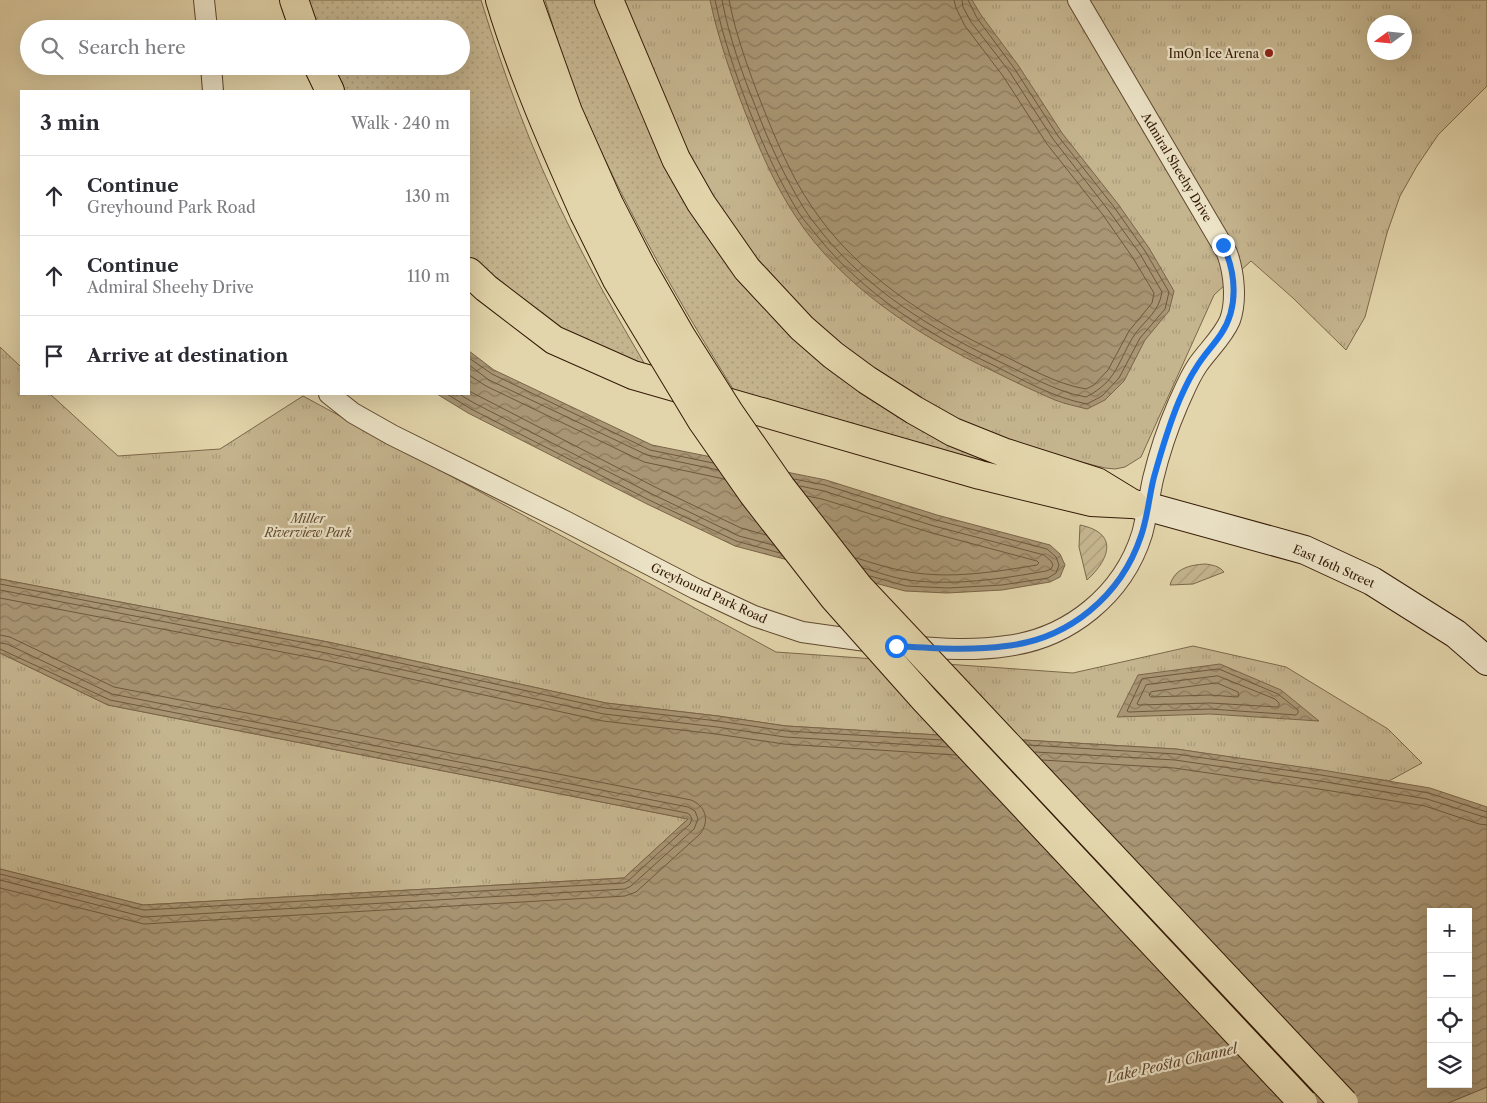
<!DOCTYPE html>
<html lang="en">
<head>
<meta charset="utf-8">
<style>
	:root { --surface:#fff; --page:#f2f2f3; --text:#2b2b33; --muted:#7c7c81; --line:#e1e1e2 }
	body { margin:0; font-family:"Libre Caslon Text",serif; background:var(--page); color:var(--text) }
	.controls { position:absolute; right:15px; bottom:15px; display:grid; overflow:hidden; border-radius:0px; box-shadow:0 5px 20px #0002 }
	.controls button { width:45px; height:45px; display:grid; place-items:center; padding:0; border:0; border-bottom:1px solid var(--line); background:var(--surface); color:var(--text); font:25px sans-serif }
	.compass { position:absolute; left:1367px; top:15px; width:45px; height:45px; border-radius:50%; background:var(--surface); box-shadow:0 5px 20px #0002; rotate:255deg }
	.stop { position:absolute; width:15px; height:15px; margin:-11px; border:4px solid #1a73e8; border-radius:50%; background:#fff }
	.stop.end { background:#1a73e8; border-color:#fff; box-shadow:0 1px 5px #0008 }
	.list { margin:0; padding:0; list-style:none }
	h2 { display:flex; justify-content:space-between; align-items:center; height:65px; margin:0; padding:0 20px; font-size:21px }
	h2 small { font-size:16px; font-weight:400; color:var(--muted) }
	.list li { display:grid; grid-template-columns:32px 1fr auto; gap:15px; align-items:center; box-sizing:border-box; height:80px; padding:0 20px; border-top:1px solid var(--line) }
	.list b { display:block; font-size:19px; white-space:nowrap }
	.list p { margin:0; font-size:16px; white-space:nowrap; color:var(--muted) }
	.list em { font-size:16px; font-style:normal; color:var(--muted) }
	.icon { flex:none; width:28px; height:28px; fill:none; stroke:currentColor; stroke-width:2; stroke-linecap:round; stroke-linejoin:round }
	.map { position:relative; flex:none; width:1487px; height:1103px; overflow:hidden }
	.search { position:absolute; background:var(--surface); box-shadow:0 5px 20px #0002; left:20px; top:20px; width:450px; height:55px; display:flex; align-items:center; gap:12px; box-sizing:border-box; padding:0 18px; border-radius:28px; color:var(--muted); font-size:19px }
	.panel { position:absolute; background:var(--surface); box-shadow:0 5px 20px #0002; left:20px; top:90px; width:450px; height:305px; border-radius:0px }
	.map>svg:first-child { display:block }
</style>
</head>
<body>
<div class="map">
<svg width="1487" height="1103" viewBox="0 0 1487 1103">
	<defs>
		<pattern id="grass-dots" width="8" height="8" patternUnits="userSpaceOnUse" patternTransform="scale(1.25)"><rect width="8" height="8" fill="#c5b58f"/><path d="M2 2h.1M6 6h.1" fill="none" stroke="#aa9b7a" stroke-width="1.8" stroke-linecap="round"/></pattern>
		<pattern id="park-tufts" width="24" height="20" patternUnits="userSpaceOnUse" patternTransform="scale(1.25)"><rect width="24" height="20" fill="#c5b58f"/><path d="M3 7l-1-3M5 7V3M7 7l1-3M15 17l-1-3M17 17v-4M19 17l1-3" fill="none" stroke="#aa9b7a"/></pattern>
		<pattern id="garden-furrows" width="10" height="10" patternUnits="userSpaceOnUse" patternTransform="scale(1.25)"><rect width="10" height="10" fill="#c5b58f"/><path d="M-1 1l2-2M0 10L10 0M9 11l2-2" fill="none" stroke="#aa9b7a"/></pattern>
		<pattern id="water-waves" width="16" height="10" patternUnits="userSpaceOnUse" patternTransform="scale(1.25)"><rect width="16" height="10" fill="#a89573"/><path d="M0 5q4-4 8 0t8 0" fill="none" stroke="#8a795c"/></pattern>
	</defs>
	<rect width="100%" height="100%" fill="#e3d5ab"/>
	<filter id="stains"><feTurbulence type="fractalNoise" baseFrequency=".004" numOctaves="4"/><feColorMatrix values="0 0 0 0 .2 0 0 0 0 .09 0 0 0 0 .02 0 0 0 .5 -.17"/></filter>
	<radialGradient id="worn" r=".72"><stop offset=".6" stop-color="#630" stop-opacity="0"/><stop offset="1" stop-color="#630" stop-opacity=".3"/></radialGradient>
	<path fill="url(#grass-dots)" stroke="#7c684a" d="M306 0H481C504 75 532 152 567 222 591 272 619 320 647 368L577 338 521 304 469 260V91H339L329 66H461V29H315Z
		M545 0H596L753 294C799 346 853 393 915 425 944 441 975 452 1005 466L1004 469 738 397C678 301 621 202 577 97 564 66 555 32 545 0Z"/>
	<path fill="url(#park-tufts)" stroke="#7c684a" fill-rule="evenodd" d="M624 0H1487V86L1438 135 1417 166 1400 196 1387 233 1365 317 1346 350 1293 298 1251 261 1214 295 1141 457 1125 467 1115 469 1105 468 1041 452 986 432 927 404 881 374 845 347 811 317 754 255 700 182ZM1374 22H1404V52H1374Z
		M0 347 21 367V394H50L118 456 220 449 303 396 776 652 1073 673 1193 646 1286 667 1388 729 1422 763 1389 781 1176 749 786 726 718 716 606 703 328 642 0 579Z
		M0 653 108 705 688 819 624 878 143 905 0 869Z
		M1487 1087V1103H1448Z"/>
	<path fill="url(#garden-furrows)" stroke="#7c684a" d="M1080 525C1119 533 1110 559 1087 580L1079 547Z
		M1205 564C1213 565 1219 566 1224 572L1193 584 1170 585C1175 568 1190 565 1205 564Z"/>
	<path fill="url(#water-waves)" stroke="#7a6447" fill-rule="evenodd" d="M710 0H972L981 15 1018 65 1062 133 1118 204 1149 248 1174 291 1169 311 1145 340 1124 381 1105 400 1087 409C1076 406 1065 404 1055 400 1034 391 1013 381 993 371 920 337 841 286 796 217 774 184 759 148 745 112 731 75 718 38 710 0Z
		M469 351 494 370 652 445 826 480 937 515 1050 545 1060 554 1065 565 1060 577 1050 582 1002 590 947 593 905 591 735 546 647 504 468 413 437 394H469Z
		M0 579 328 642 606 703 718 716 786 726 1176 749 1322 770 1430 788 1487 807V1087L1448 1103H0V869L143 905 624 878 688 819 108 705 0 653ZM1431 912H1468V1084H1431Z
		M1220 664 1281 690 1319 721 1210 714 1117 717 1138 675Z"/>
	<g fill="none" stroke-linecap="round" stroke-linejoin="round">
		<path stroke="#6e583c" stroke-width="1" d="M715 0C723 38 736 75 750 112 764 147 779 181 799 213 805 222 812 229 818 237 864 294 927 334 993 365 1023 380 1054 398 1087 404L1102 396 1119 378 1140 338 1165 309 1169 292 1145 251 1114 207 1058 136 1014 68 977 18 968 0
			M722 0C729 37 742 73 756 108 769 143 785 178 805 210 810 218 817 226 823 234 869 290 931 329 996 360 1025 373 1055 392 1086 397 1118 381 1118 360 1135 334 1146 319 1159 312 1162 292L1140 254 1109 211 1053 139 1009 71 971 22 963 7 962 0
			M729 0C736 36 749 71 762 105 776 140 791 176 812 207 857 274 927 319 998 353 1026 366 1055 384 1086 389L1094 385 1108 370 1129 331 1152 303 1154 293 1133 258 1103 215 1047 144 1003 76 965 26 956 8 954 0
			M469 358 492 374 650 450 713 463
			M469 365 489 380 647 455 718 470
			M469 375 486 386 644 462 724 479
			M469 391 655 487 741 528 766 535
			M447 394 471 409 649 500 736 541 780 553
			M459 394 474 403 652 494 739 536 773 545
			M794 479 825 485 936 520 1047 549 1056 557 1059 565 1056 573 1048 578 1002 585 948 588 906 586 870 576
			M800 486 824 491 934 526 1044 555 1051 561 1053 565 1051 569 1046 571C1001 579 954 586 908 580 893 578 878 572 863 568
			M807 496 822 499 932 533 1037 561 1039 563 1037 565C995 572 951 579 909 572 891 569 873 563 856 558
			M0 584 327 647 605 708 718 721 786 731 942 740
			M0 590 326 653 604 714 717 727 785 737 948 747
			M0 598 324 660 603 721 716 734 784 744 956 755
			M0 635 10 637 114 687 691 800C706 806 710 821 700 834L636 892 625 896 144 924 0 888
			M0 643 7 644 112 694 688 807 695 811 698 819 694 829 631 886 625 889 144 917 0 880
			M0 649 110 700 687 813 690 815 692 819 690 824 628 881 624 883 144 910 0 874
			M1219 669 1278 694 1298 710V713L1296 715 1210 709 1129 712 1127 711 1142 679Z
			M1218 676 1275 699 1279 703V706L1277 707 1210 703 1139 705 1137 704 1146 685Z
			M1217 683 1238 692 1239 696 1237 697 1210 695 1151 697 1149 695 1151 692Z
			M1028 745 1176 754 1321 775 1429 793 1487 812
			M1035 752 1175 760 1320 781 1427 799 1487 818
			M1042 760 1174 768 1319 789 1425 806 1479 824 1487 825"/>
		<defs>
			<path id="minor" d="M204 0 207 29
				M211 66 213 91
				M329 394 353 413 392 435 565 521 696 589 754 616 802 632 880 643
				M908 646C941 649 974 651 1007 646 1069 638 1123 595 1142 534 1147 516 1149 497 1153 479 1159 454 1168 427 1178 404 1184 391 1189 378 1197 366 1207 351 1223 337 1230 320 1237 300 1234 272 1227 253L1078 0"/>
			<path id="secondary" d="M1133 504 1149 507 1305 550 1372 581 1456 634 1487 661"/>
			<path id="motorway" d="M294 0 304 29
				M500 0C522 73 553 143 584 213
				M528 0 568 112 608 202
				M609 0 676 159 701 203 747 269 802 328 833 355 867 380 914 410 953 432 1003 452 1097 482 1133 504
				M318 66 330 91
				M469 272 486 288 554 340 633 375 980 475 1091 502 1131 504"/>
		</defs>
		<use href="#minor" stroke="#60492f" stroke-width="22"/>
		<use href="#secondary" stroke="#341a06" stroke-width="30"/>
		<use href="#motorway" stroke="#341a06" stroke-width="30"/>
		<use href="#minor" stroke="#ede4c8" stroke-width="20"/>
		<use href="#secondary" stroke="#ede4c8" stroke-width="28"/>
		<use href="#motorway" stroke="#e3d5ab" stroke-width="28"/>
		<defs>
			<path id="motorway-bridge" d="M608 202 642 268 681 336 729 412 781 487 859 587 1344 1103
				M584 213 617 280 702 421 753 494 834 598 925 700 1303 1103"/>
		</defs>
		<use href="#motorway-bridge" stroke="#341a06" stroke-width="30" stroke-linecap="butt"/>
		<use href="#motorway-bridge" stroke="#e3d5ab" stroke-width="28"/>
	</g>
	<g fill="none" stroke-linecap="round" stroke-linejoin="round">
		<path stroke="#1a73e8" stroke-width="6" d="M896 646C933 648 969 651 1006 646 1069 639 1121 596 1141 536 1148 516 1149 496 1154 477 1161 452 1169 425 1179 401 1184 390 1189 378 1196 368 1203 356 1213 346 1221 334 1239 307 1236 273 1223 245"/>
	</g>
	<circle fill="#8f2418" stroke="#ede4c8" stroke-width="2" cx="1269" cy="53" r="5"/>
	<g text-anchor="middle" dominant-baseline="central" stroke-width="4.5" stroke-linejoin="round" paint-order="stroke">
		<g font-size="12" fill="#341a06" stroke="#ede4c8" text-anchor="end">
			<text x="1259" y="53">ImOn Ice Arena</text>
		</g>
		<g font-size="12" fill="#341a06" stroke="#ede4c8">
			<text transform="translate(1177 167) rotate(59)">Admiral Sheehy Drive</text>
			<text transform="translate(1334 566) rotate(24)">East 16th Street</text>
			<text transform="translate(709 593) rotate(25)">Greyhound Park Road</text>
		</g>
		<g font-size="12" font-style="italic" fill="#60482f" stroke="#ede4c8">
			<text x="308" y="518">Miller<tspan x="308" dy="14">Riverview Park</tspan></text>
		</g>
		<g font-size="14" font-style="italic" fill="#5d452c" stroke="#ede4c8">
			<text transform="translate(1172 1063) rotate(-13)">Lake Peosta Channel</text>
		</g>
	</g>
	<rect width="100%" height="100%" filter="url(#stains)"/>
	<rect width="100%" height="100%" fill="url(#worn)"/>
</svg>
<div class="controls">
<button>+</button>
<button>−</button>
<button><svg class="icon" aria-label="locate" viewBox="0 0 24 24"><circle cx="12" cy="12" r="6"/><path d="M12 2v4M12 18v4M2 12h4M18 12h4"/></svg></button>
<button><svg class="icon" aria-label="layers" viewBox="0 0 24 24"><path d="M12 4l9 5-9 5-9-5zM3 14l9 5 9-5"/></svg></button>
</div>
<svg class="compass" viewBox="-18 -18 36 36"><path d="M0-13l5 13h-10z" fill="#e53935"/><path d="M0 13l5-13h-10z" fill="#7c7c81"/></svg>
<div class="stop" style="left:896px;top:646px"></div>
<div class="stop end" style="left:1223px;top:245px"></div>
<div class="search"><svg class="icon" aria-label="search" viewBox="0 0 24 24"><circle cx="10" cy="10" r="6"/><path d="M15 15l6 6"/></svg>Search here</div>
<section class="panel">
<h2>3 min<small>Walk · 240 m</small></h2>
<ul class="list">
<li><svg class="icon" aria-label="ahead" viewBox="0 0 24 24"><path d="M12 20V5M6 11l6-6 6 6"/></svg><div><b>Continue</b><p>Greyhound Park Road</p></div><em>130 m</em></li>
<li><svg class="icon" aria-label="ahead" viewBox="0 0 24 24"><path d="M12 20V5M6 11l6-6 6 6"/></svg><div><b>Continue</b><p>Admiral Sheehy Drive</p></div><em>110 m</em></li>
<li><svg class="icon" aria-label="arrive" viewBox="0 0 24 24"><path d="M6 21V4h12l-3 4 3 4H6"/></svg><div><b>Arrive at destination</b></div></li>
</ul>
</section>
</div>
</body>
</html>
